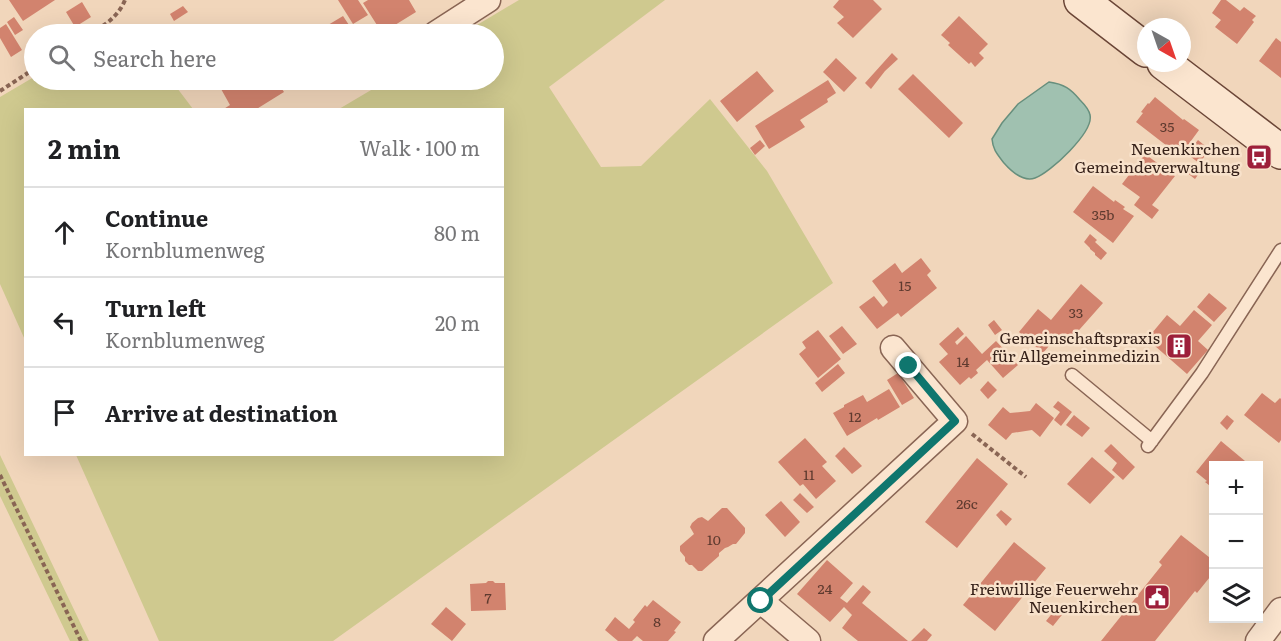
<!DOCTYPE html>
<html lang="en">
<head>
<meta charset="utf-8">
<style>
	:root { --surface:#fff; --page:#f6f6f6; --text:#202124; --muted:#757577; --line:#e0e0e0 }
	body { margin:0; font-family:Literata,serif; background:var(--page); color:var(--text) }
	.controls { position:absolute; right:18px; bottom:18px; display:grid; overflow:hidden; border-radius:0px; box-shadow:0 6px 24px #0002 }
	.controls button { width:54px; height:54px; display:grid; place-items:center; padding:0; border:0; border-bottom:2px solid var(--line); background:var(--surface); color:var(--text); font:30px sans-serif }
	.compass { position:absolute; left:1137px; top:18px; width:54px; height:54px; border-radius:50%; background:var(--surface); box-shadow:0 6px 24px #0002; rotate:140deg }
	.stop { position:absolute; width:18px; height:18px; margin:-14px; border:4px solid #0f766e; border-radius:50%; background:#fff }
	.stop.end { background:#0f766e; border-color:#fff; box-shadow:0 2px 6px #0008 }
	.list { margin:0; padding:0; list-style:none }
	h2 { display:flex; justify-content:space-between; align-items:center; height:78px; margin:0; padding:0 24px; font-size:26px }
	h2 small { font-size:20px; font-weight:400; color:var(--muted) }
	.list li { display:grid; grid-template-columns:39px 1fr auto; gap:18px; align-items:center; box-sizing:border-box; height:90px; padding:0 24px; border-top:2px solid var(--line) }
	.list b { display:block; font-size:22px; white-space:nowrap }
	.list p { margin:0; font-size:20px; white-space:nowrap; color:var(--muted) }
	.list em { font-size:20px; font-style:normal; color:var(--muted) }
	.icon { flex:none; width:33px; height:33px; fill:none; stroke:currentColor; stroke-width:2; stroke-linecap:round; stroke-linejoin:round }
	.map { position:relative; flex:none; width:1281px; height:641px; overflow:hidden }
	.search { position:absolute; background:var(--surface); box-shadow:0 6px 24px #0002; left:24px; top:24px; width:480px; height:66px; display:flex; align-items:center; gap:15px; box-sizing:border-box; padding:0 21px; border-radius:33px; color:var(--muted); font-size:22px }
	.panel { position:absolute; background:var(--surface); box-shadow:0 6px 24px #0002; left:24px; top:108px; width:480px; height:348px; border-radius:0px }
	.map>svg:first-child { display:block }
</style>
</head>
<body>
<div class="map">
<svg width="1281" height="641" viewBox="0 0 1281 641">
	<rect width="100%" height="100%" fill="#f1d6bb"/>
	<path fill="#cfc98f" d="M519 0H665L549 87 601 167 641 166 710 99 767 171 833 283 333 641H159L76 455 502 454V110L339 109 388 80H494V34H462Z
		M34 77V80H171L193 109 26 110 25 340 0 284V97Z
		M0 455 89 641H70L0 496Z"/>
	<path fill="#a0c1b0" stroke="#678f7d" stroke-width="1.5" d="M1049 82C1064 84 1071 89 1080 100 1084 104 1089 109 1090 115 1094 132 1050 173 1035 178 1023 182 1011 171 1004 163 997 154 993 150 992 139L1002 123 1018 104Z"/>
	<path fill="#d2836e" d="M9 0H55L23 21Z
		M338 0H358L368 15 353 24Z
		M368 0H409L416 12 382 33 363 3Z
		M839 0H873L882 9 853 38 837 23 844 17 833 7Z
		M1221 0H1226L1240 11 1244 7 1256 16 1252 20 1254 22 1237 44 1215 27 1221 20 1212 13Z
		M82 2 91 17 75 27 66 12Z
		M183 6 188 12 174 21 170 14Z
		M343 16 355 34H313Z
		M959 16 988 44 979 53 984 58 975 67 971 62 969 64 948 45 950 43 941 35Z
		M14 17 23 30 15 35 7 22Z
		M6 24 22 50 11 57 0 38V28Z
		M1276 38 1281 42V78L1259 61Z
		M892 53 898 59 885 71 871 89 865 83Z
		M836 58 857 78 844 92 823 72Z
		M757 71 774 91 737 122 720 101Z
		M913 74 963 123 949 138 898 89Z
		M216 80H238V81L240 80H276L284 92 255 110H222L230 105Z
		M828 80 836 93 827 99 828 102 800 120 805 127 769 149 755 126Z
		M1155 97 1183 120 1184 119 1199 130 1180 156 1136 122 1143 113 1141 112 1148 103 1149 104Z
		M760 140 765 146 755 155 750 148Z
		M1198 140 1210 150 1199 163 1187 154Z
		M1145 154 1175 176 1152 205 1159 210 1152 219 1134 205 1140 197 1122 184Z
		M1191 165 1200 172 1195 179 1186 172Z
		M1093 186 1114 202 1115 200 1125 207 1123 209 1134 216 1113 243 1073 212Z
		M1090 234 1097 240 1095 242 1107 253 1101 260 1095 255V253L1090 249V248L1084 242Z
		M921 258 931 271 927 275 937 288 901 317 898 313 877 329 859 307 874 296 883 307 888 302 872 281 895 263 902 273Z
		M1081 284 1103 303 1072 338 1067 334 1059 344 1054 340 1043 353 1019 332 1038 309 1051 320Z
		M1209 293 1227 308 1214 322 1197 307Z
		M1194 310 1212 325 1198 341 1208 350 1187 374 1147 339 1167 315 1180 326Z
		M994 320 1002 330 995 335 988 325Z
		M842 326 857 344 843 354 829 336Z
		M958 327 964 334 955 342 957 345 966 336 982 354 996 341 1018 365 1003 378 987 360 976 370 978 373 971 379 969 377 960 385 939 362 948 354 939 344Z
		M818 330 841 359 818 378 799 354 806 348 802 342Z
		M838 364 845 373 822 392 815 383Z
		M898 373 914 398 902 405 887 380Z
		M988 381 997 390 988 399 980 390Z
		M889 389 900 407 878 420 877 418 847 436 833 413 844 407V405L863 395 867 402Z
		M1262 393 1275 403 1280 398 1281 399V440L1279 443 1244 415Z
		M1058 401 1072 412 1061 426 1054 420 1060 412 1053 407Z
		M1036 403 1054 418 1040 437 1032 430 1012 433 1006 440 988 425 1003 407 1010 413 1030 411Z
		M1074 415 1090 428 1082 437 1066 425Z
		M1227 415 1234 421 1227 430 1220 423Z
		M805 438 827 462 822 466 836 481 816 499 803 484 800 486 778 462Z
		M1221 441 1251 466H1214V489L1205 482 1207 481 1196 472Z
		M1111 444 1135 467 1123 480 1112 470 1117 463 1104 451Z
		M844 447 862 466 852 474 835 456Z
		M1092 457 1115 477 1090 504 1067 484Z
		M977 458 1008 484 957 548 925 522Z
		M800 493 814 507 807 513 793 500Z
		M781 501 800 522 785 537 765 515Z
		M722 508H727L745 528V533L736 544H733L728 547 725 548 719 553V556L702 571H698L692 565H689L685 561V557L680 551V546L694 534 690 527 692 523 698 518 702 517 708 521Z
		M1001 510 1012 519 1006 526 996 515Z
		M1181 535 1214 561V572L1197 593 1195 591 1155 641H1101L1162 565 1159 562Z
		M1014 542 1046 568 995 631 963 605Z
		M827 560 853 583 840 598 847 603 863 585 871 592 862 603 908 641H858L842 628 852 615 844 607 830 622 797 594Z
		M488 581H493L495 583H505L506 610 471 611 470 584 486 583Z
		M653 600 681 622 674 631 676 632 668 641H643L637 636 632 641H618L605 630 615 617 629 629 635 622 633 620 645 605 647 607Z
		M1058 606 1065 611 1053 626 1046 621Z
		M446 607 466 624 452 641 431 624Z
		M924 628 932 635 927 641H911Z"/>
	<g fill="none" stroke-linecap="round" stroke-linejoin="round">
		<defs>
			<path id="lane" d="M1072 375 1152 441
				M1148 446 1202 373 1281 250"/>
			<path id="street" d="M435 34 488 0
				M761 601 808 641
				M716 641 955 421 893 348
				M1258 641 1281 610"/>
			<path id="secondary" d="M1081 0 1146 50
				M1164 63 1281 152"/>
		</defs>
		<use href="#lane" stroke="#896554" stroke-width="15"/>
		<use href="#street" stroke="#896554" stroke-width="27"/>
		<use href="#secondary" stroke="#6b4637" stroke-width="36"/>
		<path stroke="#896554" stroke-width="4" stroke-dasharray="4.5 3" stroke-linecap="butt" d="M90 34C105 25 118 17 125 0
			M0 91 34 69
			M972 434 1026 477
			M0 475 81 641"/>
		<use href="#lane" stroke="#fbe5cf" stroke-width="12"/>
		<use href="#street" stroke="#fbe5cf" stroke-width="24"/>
		<use href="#secondary" stroke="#fbe5cf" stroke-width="33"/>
	</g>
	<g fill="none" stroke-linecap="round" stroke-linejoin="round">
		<path stroke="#0f766e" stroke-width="8" d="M761 601 955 421 909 366"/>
	</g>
	<defs>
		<symbol id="bus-square" viewBox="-11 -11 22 22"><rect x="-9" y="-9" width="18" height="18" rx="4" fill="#9d1f3a" stroke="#f8e2cb"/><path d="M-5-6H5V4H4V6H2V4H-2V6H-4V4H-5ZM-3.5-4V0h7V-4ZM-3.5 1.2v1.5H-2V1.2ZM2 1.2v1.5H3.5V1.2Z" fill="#fff"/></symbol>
		<symbol id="building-square" viewBox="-11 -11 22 22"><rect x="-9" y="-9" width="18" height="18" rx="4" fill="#9d1f3a" stroke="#f8e2cb"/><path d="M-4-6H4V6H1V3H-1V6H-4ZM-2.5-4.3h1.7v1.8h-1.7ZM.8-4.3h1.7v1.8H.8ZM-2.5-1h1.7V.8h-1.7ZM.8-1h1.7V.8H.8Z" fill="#fff"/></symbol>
		<symbol id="civic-square" viewBox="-11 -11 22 22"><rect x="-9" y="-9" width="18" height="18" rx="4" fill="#9d1f3a" stroke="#f8e2cb"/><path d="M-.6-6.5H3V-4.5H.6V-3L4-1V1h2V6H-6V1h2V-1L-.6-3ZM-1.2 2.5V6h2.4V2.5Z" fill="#fff"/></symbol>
	</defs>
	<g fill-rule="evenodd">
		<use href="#bus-square" x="1244" y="142" width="30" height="30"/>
		<use href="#building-square" x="1164" y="331" width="30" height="30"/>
		<use href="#civic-square" x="1142" y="582" width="30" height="30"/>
	</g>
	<g text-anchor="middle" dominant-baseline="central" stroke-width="5" stroke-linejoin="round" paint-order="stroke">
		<g font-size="14" fill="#5e3a2f">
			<text x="1167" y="126">35</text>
			<text x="1103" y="214">35b</text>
			<text x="905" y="285">15</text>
			<text x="1076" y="312">33</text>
			<text x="963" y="361">14</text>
			<text x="855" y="416">12</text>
			<text x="809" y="474">11</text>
			<text x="967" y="503">26c</text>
			<text x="714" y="539">10</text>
			<text x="825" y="588">24</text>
			<text x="488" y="597">7</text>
			<text x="657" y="621">8</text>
		</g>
		<g font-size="16" fill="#37221a" stroke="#f8e2cb" text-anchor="end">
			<text x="1240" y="148">Neuenkirchen<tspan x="1240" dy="18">Gemeindeverwaltung</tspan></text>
			<text x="1160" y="337">Gemeinschaftspraxis<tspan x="1160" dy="18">für Allgemeinmedizin</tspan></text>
			<text x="1138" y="588">Freiwillige Feuerwehr<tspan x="1138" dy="18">Neuenkirchen</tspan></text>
		</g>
	</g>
</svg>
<div class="controls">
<button>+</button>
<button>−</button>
<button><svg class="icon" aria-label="layers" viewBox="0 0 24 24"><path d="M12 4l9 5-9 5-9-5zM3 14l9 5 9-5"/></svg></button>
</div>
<svg class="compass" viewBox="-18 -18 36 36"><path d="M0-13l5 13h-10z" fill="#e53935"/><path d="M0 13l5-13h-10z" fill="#757577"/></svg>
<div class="stop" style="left:761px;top:601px"></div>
<div class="stop end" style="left:909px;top:366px"></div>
<div class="search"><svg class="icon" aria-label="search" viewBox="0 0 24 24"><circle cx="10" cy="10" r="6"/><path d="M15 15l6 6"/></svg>Search here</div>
<section class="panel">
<h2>2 min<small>Walk · 100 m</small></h2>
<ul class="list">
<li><svg class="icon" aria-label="ahead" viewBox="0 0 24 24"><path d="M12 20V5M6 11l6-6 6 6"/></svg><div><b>Continue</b><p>Kornblumenweg</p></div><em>80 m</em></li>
<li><svg class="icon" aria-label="left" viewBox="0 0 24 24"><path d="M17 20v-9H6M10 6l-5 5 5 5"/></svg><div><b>Turn left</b><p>Kornblumenweg</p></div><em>20 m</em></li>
<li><svg class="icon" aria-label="arrive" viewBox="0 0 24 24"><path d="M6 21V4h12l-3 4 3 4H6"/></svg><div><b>Arrive at destination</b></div></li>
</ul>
</section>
</div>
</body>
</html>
